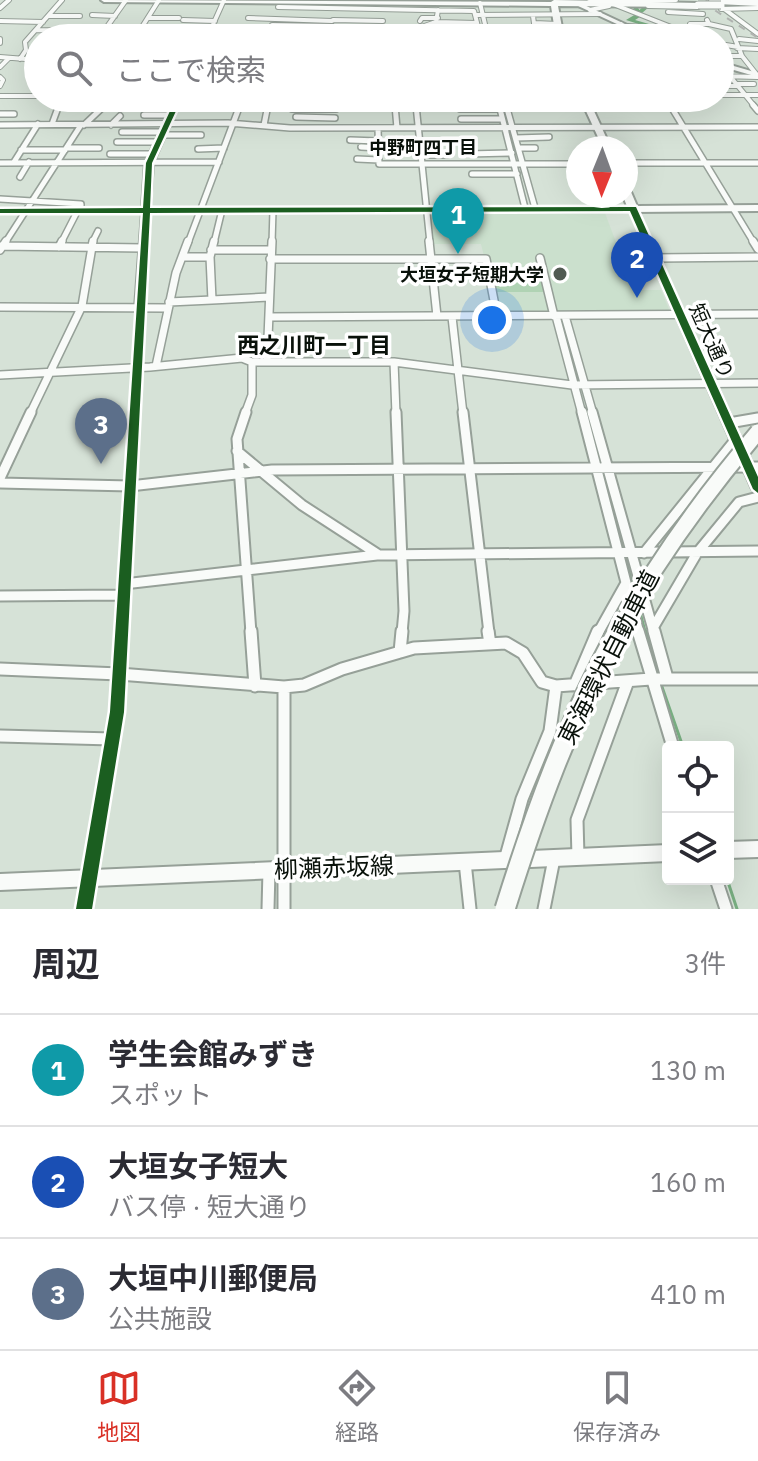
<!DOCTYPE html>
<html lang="ja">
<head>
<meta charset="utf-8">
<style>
	:root { --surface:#fff; --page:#f2f2f3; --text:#2b2b33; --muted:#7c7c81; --line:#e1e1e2; --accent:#d93025 }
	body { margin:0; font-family:"IBM Plex Sans","Noto Sans JP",sans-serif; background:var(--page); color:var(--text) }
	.controls { position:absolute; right:24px; bottom:24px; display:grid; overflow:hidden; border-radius:8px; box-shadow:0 8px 32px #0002 }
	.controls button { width:72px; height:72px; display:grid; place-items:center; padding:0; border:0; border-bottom:2px solid var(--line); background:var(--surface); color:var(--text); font:40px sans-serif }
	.compass { position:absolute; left:566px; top:136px; width:72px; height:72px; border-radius:50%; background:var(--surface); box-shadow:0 8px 32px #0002; rotate:181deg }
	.you { position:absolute; left:492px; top:320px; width:28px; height:28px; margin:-20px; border:6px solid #fff; border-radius:50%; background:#1a73e8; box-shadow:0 0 0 12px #1a73e833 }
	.badge { display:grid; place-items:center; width:52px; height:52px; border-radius:50%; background:var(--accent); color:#fff; font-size:26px; font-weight:700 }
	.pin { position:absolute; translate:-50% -66px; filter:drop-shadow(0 2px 4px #0008) }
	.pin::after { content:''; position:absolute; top:42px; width:28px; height:24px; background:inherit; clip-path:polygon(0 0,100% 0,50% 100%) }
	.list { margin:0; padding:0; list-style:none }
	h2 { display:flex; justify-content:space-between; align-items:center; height:104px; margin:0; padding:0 32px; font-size:34px }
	h2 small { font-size:26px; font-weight:400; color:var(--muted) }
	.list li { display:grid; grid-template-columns:52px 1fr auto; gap:24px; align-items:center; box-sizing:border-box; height:112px; padding:0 32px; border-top:2px solid var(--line) }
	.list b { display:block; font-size:30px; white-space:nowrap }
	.list p { margin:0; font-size:26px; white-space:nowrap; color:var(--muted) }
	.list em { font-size:26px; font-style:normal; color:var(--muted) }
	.icon { flex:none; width:44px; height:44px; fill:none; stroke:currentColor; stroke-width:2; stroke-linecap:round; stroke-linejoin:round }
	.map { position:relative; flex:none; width:758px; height:909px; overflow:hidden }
	.search { position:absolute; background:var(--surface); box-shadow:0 8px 32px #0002; left:24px; right:24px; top:24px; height:88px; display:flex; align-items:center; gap:20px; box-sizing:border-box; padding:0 28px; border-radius:44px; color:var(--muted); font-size:30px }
	.sheet { height:440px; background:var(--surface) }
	nav { display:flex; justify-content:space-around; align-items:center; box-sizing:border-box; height:112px; border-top:2px solid var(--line); background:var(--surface); font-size:22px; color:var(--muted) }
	nav a { display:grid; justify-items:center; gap:4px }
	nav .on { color:var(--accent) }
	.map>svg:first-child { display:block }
</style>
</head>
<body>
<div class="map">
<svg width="758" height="909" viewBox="0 0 758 909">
	<rect width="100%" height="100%" fill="#d6e2d7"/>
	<path fill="#cbe0cd" d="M435 213H605L634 290H661L671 314 498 312 481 244H432L430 215Z"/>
	<path fill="#b0d3b4" d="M494 275H543L547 292H497Z"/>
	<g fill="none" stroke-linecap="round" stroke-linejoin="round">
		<path stroke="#78ae81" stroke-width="2" d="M626 559 634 589
			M639 607 646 633"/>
		<path stroke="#78ae81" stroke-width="3" d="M646 631 658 674
			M661 684 683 747
			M727 879 737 909"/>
		<path stroke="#78ae81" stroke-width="4" d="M639 13 646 7"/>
		<path fill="#78ae81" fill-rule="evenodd" d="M636 5 643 15 635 20 656 26 659 30 654 34 659 38 647 35 651 28 626 20 636 14 633 7Z"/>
		<defs>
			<path id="street-far4" d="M711 0 757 1
				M712 0 758 34
				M589 2 676 0
				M480 3 488 37
				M613 4 699 38
				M648 6 698 7
				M278 7 474 11 481 38
				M0 8 9 0
				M721 9 758 8
				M590 10 609 6
				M668 12 703 14
				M92 15 115 16
				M475 15 600 14
				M48 16H80
				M533 16 536 38
				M148 18H179
				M248 18 332 21
				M183 20 215 21
				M333 20 383 21
				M0 21 43 22
				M420 21 422 18H438
				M436 22 477 23
				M535 23 557 24
				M621 24 628 38
				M709 24 731 29 742 56H720
				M272 25 332 26 329 38
				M627 26 662 28
				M485 27H505
				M426 29H449
				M36 30 269 32
				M269 30 284 31
				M684 30 683 27H691L690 24H709L707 20
				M331 31 380 32
				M380 33H413
				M460 36H536
				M675 37H693
				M99 38 126 0
				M135 38 159 0
				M207 38 224 0
				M416 38 413 30 436 22 438 10
				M0 39V43
				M739 39 758 41
				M726 45 738 47
				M737 48 758 49
				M742 56 757 75
				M0 57 38 60
				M20 59 26 50 25 42 62 0
				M38 60 30 77 38 78
				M720 64 755 107
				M0 67 9 58
				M720 76 758 77
				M0 77 3 80 0 86
				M735 84H754
				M720 86H737
				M720 95H758
				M0 96H38
				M395 98 396 107
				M415 98 416 107
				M497 98 499 107
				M504 98 507 107
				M556 98 557 103
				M666 98 672 107
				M63 101 82 99
				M58 107 62 98
				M239 107 243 98
				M267 107 269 98"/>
			<path id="street-far3" d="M395 105 397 128
				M416 105 430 243
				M499 105 525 208
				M506 105 535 208
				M670 105 754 243
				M753 105 758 111
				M292 109H336
				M460 109H500
				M0 114H14
				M144 115H171
				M296 117 335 118
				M461 119H502
				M52 124 59 105
				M0 125 228 123 290 128 758 127
				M84 125 102 108
				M111 125 120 116
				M264 125 268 105
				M378 128 379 164H578
				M122 132H163
				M162 135H201
				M516 138 549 137
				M350 140 378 141
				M117 142H159
				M361 147 379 148
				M67 148H99
				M519 148H535
				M198 149 224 148
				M21 150H65
				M110 154H153
				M467 154 512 153
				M421 155H447
				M357 159 379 160
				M14 162 38 124
				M0 163 219 162
				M626 163H758
				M472 174H517
				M20 177 29 162
				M0 199 81 204V210
				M5 243 81 125
				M61 243 78 210
				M92 243 98 231
				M188 243 240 105
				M214 243 222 210
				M272 243 273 210"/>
			<path id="street-far2" d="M429 241 437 316
				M753 241 758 249
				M1 246 143 248
				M59 247 62 241
				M0 250 6 241
				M211 250H271
				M182 257H210L214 241
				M540 258 554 316
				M655 258 758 257
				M270 259H486L497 316
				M212 300 269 297
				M169 302 212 300 210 257
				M0 307 168 308
				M556 316 582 414
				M565 316 593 414
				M269 317 758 314
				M452 317 463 414
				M267 362 272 241
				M394 362 396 414
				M156 366 176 273 188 241
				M0 375 150 367 242 358 252 362H394L572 385 758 383
				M30 414 82 306 93 241
				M134 414 140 308
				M245 414 252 395V362"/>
			<path id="street-far1" d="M246 412 237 439 251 633
				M396 412 404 611 402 633
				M463 412 489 633
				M582 412 639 633
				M592 412 654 633
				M729 423 758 418
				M237 451 302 505 379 555 758 551
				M0 478 31 412
				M0 483 130 486 272 470 758 467
				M644 553 736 439
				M124 584 377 555
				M0 596 123 595
				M653 628 697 553 739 502 758 497
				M122 633 134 412
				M598 633 626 583"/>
			<path id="street" d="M251 631 255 686
				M488 631 490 644
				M638 631 673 747
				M654 631 667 678
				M400 652 402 631
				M0 669 119 674 284 687 304 685 342 669 414 648 506 643 523 653 542 682 556 686 651 679H758
				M575 685 598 631
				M284 687V909
				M0 736 112 739
				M578 857 577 820 628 681
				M505 860 522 799 550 731 556 686
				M465 862 470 909
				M716 879 726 909
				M84 909 117 712 122 631
				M268 909 269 870
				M544 909 554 859"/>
			<path id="secondary" d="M576 3H580L655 38H647L576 5Z
				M720 62 758 73V77L720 66Z
				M176 98H182L153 163 150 208 636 207 758 476V493L752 489 630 211 150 213 145 308 140 311 135 308 142 213H0V209L142 208 145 163Z
				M758 841V857L728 858V842Z
				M668 845V861L0 890V874Z"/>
			<path id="highway" d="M101 0 551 2 554 0 698 3 701 5 698 7 558 6 564 38H556L551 6 104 2Z
				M720 1 758 2V6L718 4Z
				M580 98H588L611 148H603Z
				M626 189 631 192 637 206 758 205V211L633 212 628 209 623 196H626Z"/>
		</defs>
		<use href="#street-far4" stroke="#96a098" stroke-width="6"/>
		<use href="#street-far3" stroke="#96a098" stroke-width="8"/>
		<use href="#street-far2" stroke="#96a098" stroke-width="10"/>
		<use href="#street-far1" stroke="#96a098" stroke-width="13"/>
		<use href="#street" stroke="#96a098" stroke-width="15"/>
		<use href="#secondary" stroke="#96a098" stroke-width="4"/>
		<use href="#highway" stroke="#96a098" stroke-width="4"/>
		<use href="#street-far4" stroke="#f9fbf9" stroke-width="4"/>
		<use href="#street-far3" stroke="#f9fbf9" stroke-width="5"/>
		<use href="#street-far2" stroke="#f9fbf9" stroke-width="7"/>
		<use href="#street-far1" stroke="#f9fbf9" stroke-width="9"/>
		<use href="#street" stroke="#f9fbf9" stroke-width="11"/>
		<use href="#secondary" fill="#f9fbf9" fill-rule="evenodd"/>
		<use href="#highway" fill="#f9fbf9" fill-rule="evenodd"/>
		<path stroke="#b1b4b1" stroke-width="2" stroke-dasharray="7 7" stroke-linecap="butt" d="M706 0 716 11 758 38"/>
		<defs>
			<path id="highway-bridge-far2" d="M698 5H721"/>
			<path id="highway-bridge-far1" d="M617 633C657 560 704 495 758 432"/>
			<path id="highway-bridge" d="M505 909C535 813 569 719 618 631"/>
		</defs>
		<use href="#highway-bridge-far2" stroke="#96a098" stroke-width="9" stroke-linecap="butt"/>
		<use href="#highway-bridge-far1" stroke="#96a098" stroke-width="19" stroke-linecap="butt"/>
		<use href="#highway-bridge" stroke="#96a098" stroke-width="23" stroke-linecap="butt"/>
		<use href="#highway-bridge-far2" stroke="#f9fbf9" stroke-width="7"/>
		<use href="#highway-bridge-far1" stroke="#f9fbf9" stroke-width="15"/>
		<use href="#highway-bridge" stroke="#f9fbf9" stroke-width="19"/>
		<defs>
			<path id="cycleway" d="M176 98H182L152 163 150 208 636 207 758 477V493L753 489 630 211 150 213 124 712 92 909H76L110 712 143 213H0V209L143 208 146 163Z"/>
		</defs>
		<use href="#cycleway" stroke="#fff" stroke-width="5"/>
		<use href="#cycleway" fill="#1b5e20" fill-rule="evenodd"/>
	</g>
	<circle fill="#515a52" stroke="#fff" stroke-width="3" cx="560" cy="274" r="8"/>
	<g text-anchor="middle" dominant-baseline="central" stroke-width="7" stroke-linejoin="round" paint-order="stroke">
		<g font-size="18" font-weight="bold" fill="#09110a" stroke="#fff">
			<text x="423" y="147">中野町四丁目</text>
		</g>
		<g font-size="18" font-weight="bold" fill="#09110a" stroke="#fff" text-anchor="end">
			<text x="544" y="274">大垣女子短期大学</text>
		</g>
		<g font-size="20" fill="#09110a" stroke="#fff">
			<text transform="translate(712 341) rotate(66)">短大通り</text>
		</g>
		<g font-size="22" font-weight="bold" fill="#09110a" stroke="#fff">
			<text x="314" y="344">西之川町一丁目</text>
		</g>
		<g font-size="24" fill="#09110a" stroke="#fff">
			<text transform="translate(608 657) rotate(-63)">東海環状自動車道</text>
			<text transform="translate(334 867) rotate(-2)">柳瀬赤坂線</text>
		</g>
	</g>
</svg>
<div class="controls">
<button><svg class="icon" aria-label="locate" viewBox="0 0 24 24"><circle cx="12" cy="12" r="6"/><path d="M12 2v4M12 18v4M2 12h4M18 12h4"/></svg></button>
<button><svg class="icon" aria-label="layers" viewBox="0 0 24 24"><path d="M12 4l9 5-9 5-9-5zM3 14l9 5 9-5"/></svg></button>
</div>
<svg class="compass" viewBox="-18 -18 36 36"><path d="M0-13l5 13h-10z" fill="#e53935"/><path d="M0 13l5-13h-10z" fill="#7c7c81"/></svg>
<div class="you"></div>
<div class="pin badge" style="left:458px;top:254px;background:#0f9aa8">1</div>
<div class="pin badge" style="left:637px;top:298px;background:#1a4fb4">2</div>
<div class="pin badge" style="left:101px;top:464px;background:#5c6f8a">3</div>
<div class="search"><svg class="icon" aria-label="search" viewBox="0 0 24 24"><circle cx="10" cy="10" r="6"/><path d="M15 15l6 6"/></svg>ここで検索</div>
</div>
<section class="sheet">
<h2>周辺<small>3件</small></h2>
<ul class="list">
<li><span class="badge" style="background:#0f9aa8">1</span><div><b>学生会館みずき</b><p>スポット</p></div><em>130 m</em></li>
<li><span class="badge" style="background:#1a4fb4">2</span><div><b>大垣女子短大</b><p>バス停 · 短大通り</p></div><em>160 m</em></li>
<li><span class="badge" style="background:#5c6f8a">3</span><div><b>大垣中川郵便局</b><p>公共施設</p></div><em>410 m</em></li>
</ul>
</section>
<nav>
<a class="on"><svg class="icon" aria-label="map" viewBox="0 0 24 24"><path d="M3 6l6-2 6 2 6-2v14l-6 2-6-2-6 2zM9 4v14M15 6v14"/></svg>地図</a>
<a><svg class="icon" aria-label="directions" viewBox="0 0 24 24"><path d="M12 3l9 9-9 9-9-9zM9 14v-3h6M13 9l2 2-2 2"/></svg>経路</a>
<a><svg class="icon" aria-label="saved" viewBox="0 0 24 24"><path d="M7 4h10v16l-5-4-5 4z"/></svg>保存済み</a>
</nav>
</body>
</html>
